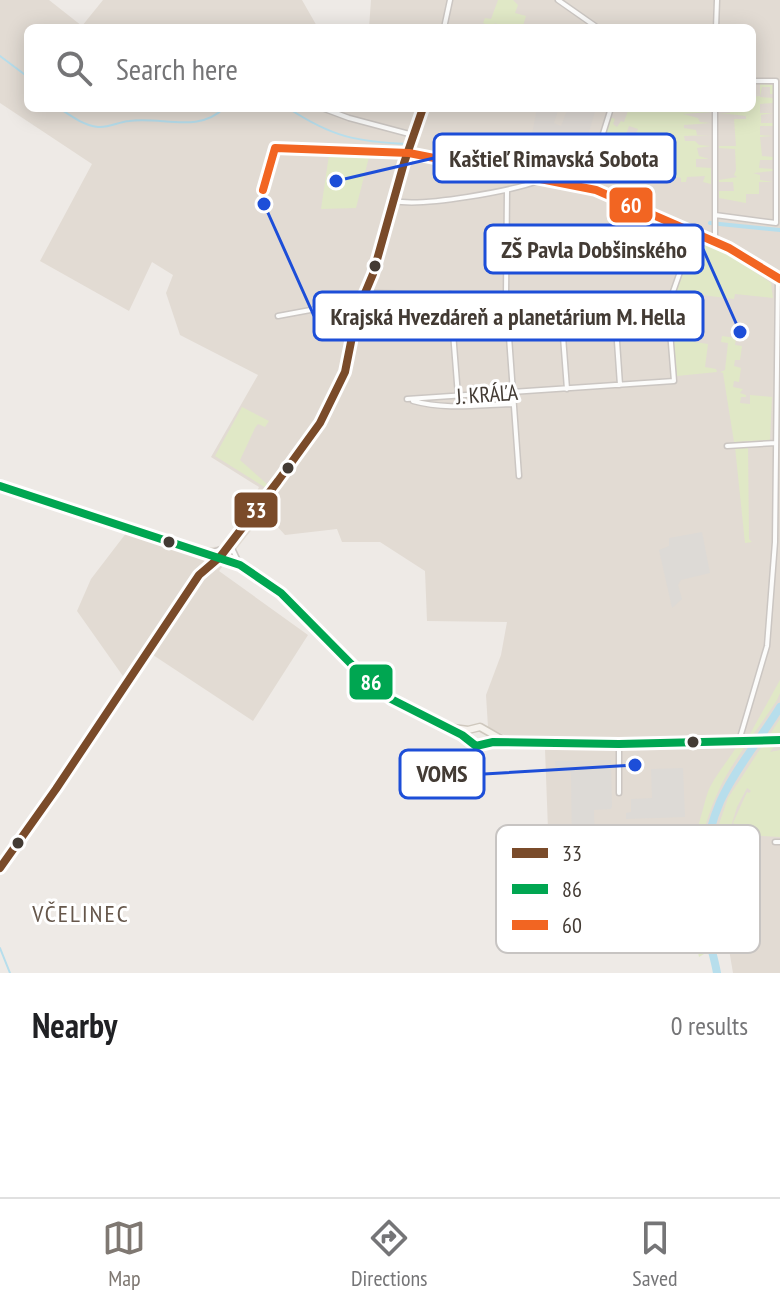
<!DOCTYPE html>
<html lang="en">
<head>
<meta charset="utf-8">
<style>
	:root { --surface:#fff; --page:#f2f2f2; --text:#202124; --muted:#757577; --line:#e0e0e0; --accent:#7f7872 }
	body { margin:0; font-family:"PT Sans Narrow",sans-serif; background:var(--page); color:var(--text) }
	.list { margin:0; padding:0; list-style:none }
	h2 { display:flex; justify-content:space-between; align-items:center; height:104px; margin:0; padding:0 32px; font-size:34px }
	h2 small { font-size:26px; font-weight:400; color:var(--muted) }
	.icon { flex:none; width:44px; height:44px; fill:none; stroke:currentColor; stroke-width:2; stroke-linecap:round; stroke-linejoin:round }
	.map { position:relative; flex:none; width:780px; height:973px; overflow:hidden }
	.search { position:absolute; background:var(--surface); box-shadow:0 4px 20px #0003; left:24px; right:24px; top:24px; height:88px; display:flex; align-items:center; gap:20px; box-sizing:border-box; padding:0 28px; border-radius:12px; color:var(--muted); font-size:30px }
	.sheet { height:224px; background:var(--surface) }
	nav { display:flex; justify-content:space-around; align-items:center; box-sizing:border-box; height:112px; border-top:2px solid var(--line); background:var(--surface); font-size:22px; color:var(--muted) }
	nav a { display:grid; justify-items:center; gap:4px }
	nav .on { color:var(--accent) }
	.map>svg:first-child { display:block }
</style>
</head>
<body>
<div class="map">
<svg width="780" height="973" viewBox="0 0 780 973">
	<rect width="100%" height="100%" fill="#eeeae6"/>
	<path fill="#e2dbd3" d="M0 0H49L82 26 103 0H302L318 28H28V108H752V28H369L371 0H780V973H733L719 890 678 884 550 883 545 749 504 735 488 727 486 695 501 655 507 622 427 621 425 571 380 542H342L337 529 285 535 265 513 219 571 308 635 253 721 153 655 125 679 77 611 91 579 127 532 204 548 222 546 235 535 259 487 211 457 258 375 180 335 166 293 173 275 152 262 129 311 40 261 92 164 0 103Z"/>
	<path fill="#ded9d4" d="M537 108H559L554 123 561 126 568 108H596L587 139 597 145 591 163H588L586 170 589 171 587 178 561 173V171L526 166Z"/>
	<path fill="#e0e8c6" d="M498 0H513L518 5 515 13 526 16 523 26 528 28H503L495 23 493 27 483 23 485 18 491 19Z
		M760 84 773 85V94H770V87H762L760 97 773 98V103L760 104V113H773L761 115V123H773V126H760V135L773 136 760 137 762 156 773 157V160H760L759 168 773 169V171L753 173 760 175V180L773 182H759V194H746V203L719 198V191H734L733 182H719V180L737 177 734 175 736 170 735 149 719 148V146H736L734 119H746V116L720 113H730V108H752V97L760 96Z
		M629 108H699L701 112H712L683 114 698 118 700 122 711 123 684 125V128L696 130 697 135H711L684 136 685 141H695L699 145 711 146 697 148 699 156 709 159H696V167L711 168V184L703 182 705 176 687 177 686 182H681V178L676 177 675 181 662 178 665 165 661 171 639 164 648 142 635 136 638 129 629 126 622 145V142L618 141 606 170 610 159 607 158 602 169 595 167 610 117 615 119 613 124 617 127 621 121 624 122Z
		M329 155 369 157 356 208 321 209Z
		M694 241 727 253 771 283 773 298 735 294 734 299 702 295 697 314 676 312 671 299Z
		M675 314 697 319V326L693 325 692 328 697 330 695 342 708 344 705 367 716 369 717 372 677 376 672 321Z
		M722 336 736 338 735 345 742 346 740 360H735L734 366 741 368 739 382 734 381 733 387 743 389 740 393 746 395V397H741L740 403 750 404V395L772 397 770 440 734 442 723 373 720 372 725 370 728 343 721 342Z
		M242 407 269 421 265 427 258 424 255 428 240 460 268 485 266 488 215 456Z
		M748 445 749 539 752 542 745 543 735 447Z
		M780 680V693L777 700C761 725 741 750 726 776 694 835 691 891 704 954L699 957C688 905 685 868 701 816 704 807 706 795 710 787 718 772 729 759 738 745L745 743Z
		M780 719V738L770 752 780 750V837L730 834 736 825 733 823 747 792 749 793 751 791 747 788 737 807 724 849 726 850 722 891 727 941 719 946 711 919 709 890 717 830 728 798Z"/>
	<path fill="#dddad6" d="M702 532 710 573 681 580 678 585 682 599 672 608 659 550 669 546V538Z
		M611 760 612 806 611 809 594 810 595 853H572L571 772H556L555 761Z
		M683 768 685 817 626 819V813L631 812V799L652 798 651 769Z"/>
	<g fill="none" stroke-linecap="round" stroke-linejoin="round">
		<path stroke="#b7deec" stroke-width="2" d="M0 56 28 77
			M59 108C71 116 83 125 98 127 109 128 118 122 129 121 161 116 198 134 224 108
			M261 108 266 111 277 108
			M288 108C332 137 357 142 408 144
			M0 948 10 973"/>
		<path stroke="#b7deec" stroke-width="4" d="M710 223 780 230"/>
		<path stroke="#b7deec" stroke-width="8" d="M717 973C714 955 707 937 704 918 699 881 705 837 720 802 735 769 761 738 780 707"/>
		<defs>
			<path id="street" d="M558 0 598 28
				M444 28 450 0
				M716 28 717 0
				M322 108 349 118 413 135
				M586 188 611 108
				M263 190 275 148 409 153 596 190 729 248 780 279
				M507 190 506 295 519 476
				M394 201C424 207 512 191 541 180
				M715 215 776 223V81H752
				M715 243V108
				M450 294 458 396
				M560 297 567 389
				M614 298 620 385
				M278 316 332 306 372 293 670 299
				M407 399 674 381 668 306 693 235
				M413 401C445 410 479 405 512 404
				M727 446 776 443
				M231 546 239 563
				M208 554 229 546
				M739 741 767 646 775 542 778 278
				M619 744V793
				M775 842H780
				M0 868 56 789 199 575 220 557 278 481 320 423 345 372 357 312 373 274 404 163 423 108"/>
			<path id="secondary" d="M0 486 240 565 281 593 359 672 391 699 462 735 476 746 493 742 619 744 780 740
				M453 728 468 730 480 727 501 739"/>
		</defs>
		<use href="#street" stroke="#cbc6c2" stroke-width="7"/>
		<use href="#secondary" stroke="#cfc8be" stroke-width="9"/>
		<use href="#street" stroke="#fcfcfb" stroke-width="4"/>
		<use href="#secondary" stroke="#f6f2ed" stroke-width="6"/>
		<defs>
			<path id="bus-1" d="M0 868 56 789 199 575 220 557 278 481 320 423 345 372 357 312 373 274 404 163 423 108"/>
			<path id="bus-2" d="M0 486 240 565 281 593 359 672 391 699 462 735 476 746 493 742 619 744 780 740"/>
			<path id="bus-3" d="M263 190 275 148 409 153 596 190 729 248 780 279"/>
		</defs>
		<use href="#bus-1" stroke="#fff" stroke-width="14"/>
		<use href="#bus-2" stroke="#fff" stroke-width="14"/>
		<use href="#bus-3" stroke="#fff" stroke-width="14"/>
		<use href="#bus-1" stroke="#7a4b2a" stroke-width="8"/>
		<use href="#bus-2" stroke="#00a651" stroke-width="8"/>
		<use href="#bus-3" stroke="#f26522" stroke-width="8"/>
	</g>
	<g fill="#433b34" stroke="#fff" stroke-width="3">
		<circle cx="375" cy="266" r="7"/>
		<circle cx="288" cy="468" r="7"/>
		<circle cx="169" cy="542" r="7"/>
		<circle cx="693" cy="742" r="7"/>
		<circle cx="18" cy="843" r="7"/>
	</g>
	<g text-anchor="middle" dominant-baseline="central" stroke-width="6" stroke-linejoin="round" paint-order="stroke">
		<g font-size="22" fill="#433b34" stroke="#fff">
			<text transform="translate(487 394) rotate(-4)">J. KRÁĽA</text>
		</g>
		<g font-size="24" letter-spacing="2" fill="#66574b" stroke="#fff">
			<text x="81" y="913">VČELINEC</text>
		</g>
	</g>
	<rect x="496" y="825" width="264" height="128" rx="12" fill="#fff" stroke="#c7c4c2" stroke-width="2"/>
	<rect x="512" y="848" width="36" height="10" fill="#7a4b2a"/>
	<rect x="512" y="884" width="36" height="10" fill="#00a651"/>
	<rect x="512" y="920" width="36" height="10" fill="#f26522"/>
	<g font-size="22" fill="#433b34">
		<text x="562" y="861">33</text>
		<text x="562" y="897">86</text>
		<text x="562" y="933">60</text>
	</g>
	<path fill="none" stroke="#1d4ed8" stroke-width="3" d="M336 181L434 158M740 332L703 249M264 204L314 316M635 765L484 774"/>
	<g fill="#1d4ed8" stroke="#fff" stroke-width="3">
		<circle cx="336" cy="181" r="8"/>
		<circle cx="740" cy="332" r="8"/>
		<circle cx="264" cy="204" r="8"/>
		<circle cx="635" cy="765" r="8"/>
	</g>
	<g fill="#fff" stroke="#1d4ed8" stroke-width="3">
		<rect x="434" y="134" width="241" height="48" rx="8"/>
		<rect x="485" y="225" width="218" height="48" rx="8"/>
		<rect x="314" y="292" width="389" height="48" rx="8"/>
		<rect x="400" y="750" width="84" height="48" rx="8"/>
	</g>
	<g font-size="24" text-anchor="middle" font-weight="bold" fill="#433b34">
		<text x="554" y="167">Kaštieľ Rimavská Sobota</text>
		<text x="594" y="258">ZŠ Pavla Dobšinského</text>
		<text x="508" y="325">Krajská Hvezdáreň a planetárium M. Hella</text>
		<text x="442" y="782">VOMS</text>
	</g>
	<g stroke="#fff" stroke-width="3">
		<rect x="608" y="186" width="46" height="38" rx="8" fill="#f26522"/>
		<rect x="233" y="491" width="46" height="38" rx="8" fill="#7a4b2a"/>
		<rect x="348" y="663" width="46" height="38" rx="8" fill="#00a651"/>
	</g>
	<g font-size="22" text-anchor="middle" font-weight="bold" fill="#fff">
		<text x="631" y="213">60</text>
		<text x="256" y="518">33</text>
		<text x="371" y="690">86</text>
	</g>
</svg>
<div class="search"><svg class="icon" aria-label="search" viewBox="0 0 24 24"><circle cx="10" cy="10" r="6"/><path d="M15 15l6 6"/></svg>Search here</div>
</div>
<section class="sheet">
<h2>Nearby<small>0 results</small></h2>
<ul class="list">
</ul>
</section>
<nav>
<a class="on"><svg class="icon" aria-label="map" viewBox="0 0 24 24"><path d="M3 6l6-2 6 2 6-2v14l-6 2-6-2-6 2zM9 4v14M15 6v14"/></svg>Map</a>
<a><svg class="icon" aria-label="directions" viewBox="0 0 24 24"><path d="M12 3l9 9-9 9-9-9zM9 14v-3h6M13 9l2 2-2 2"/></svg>Directions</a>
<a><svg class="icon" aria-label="saved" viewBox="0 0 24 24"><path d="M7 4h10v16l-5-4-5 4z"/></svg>Saved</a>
</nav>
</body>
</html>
